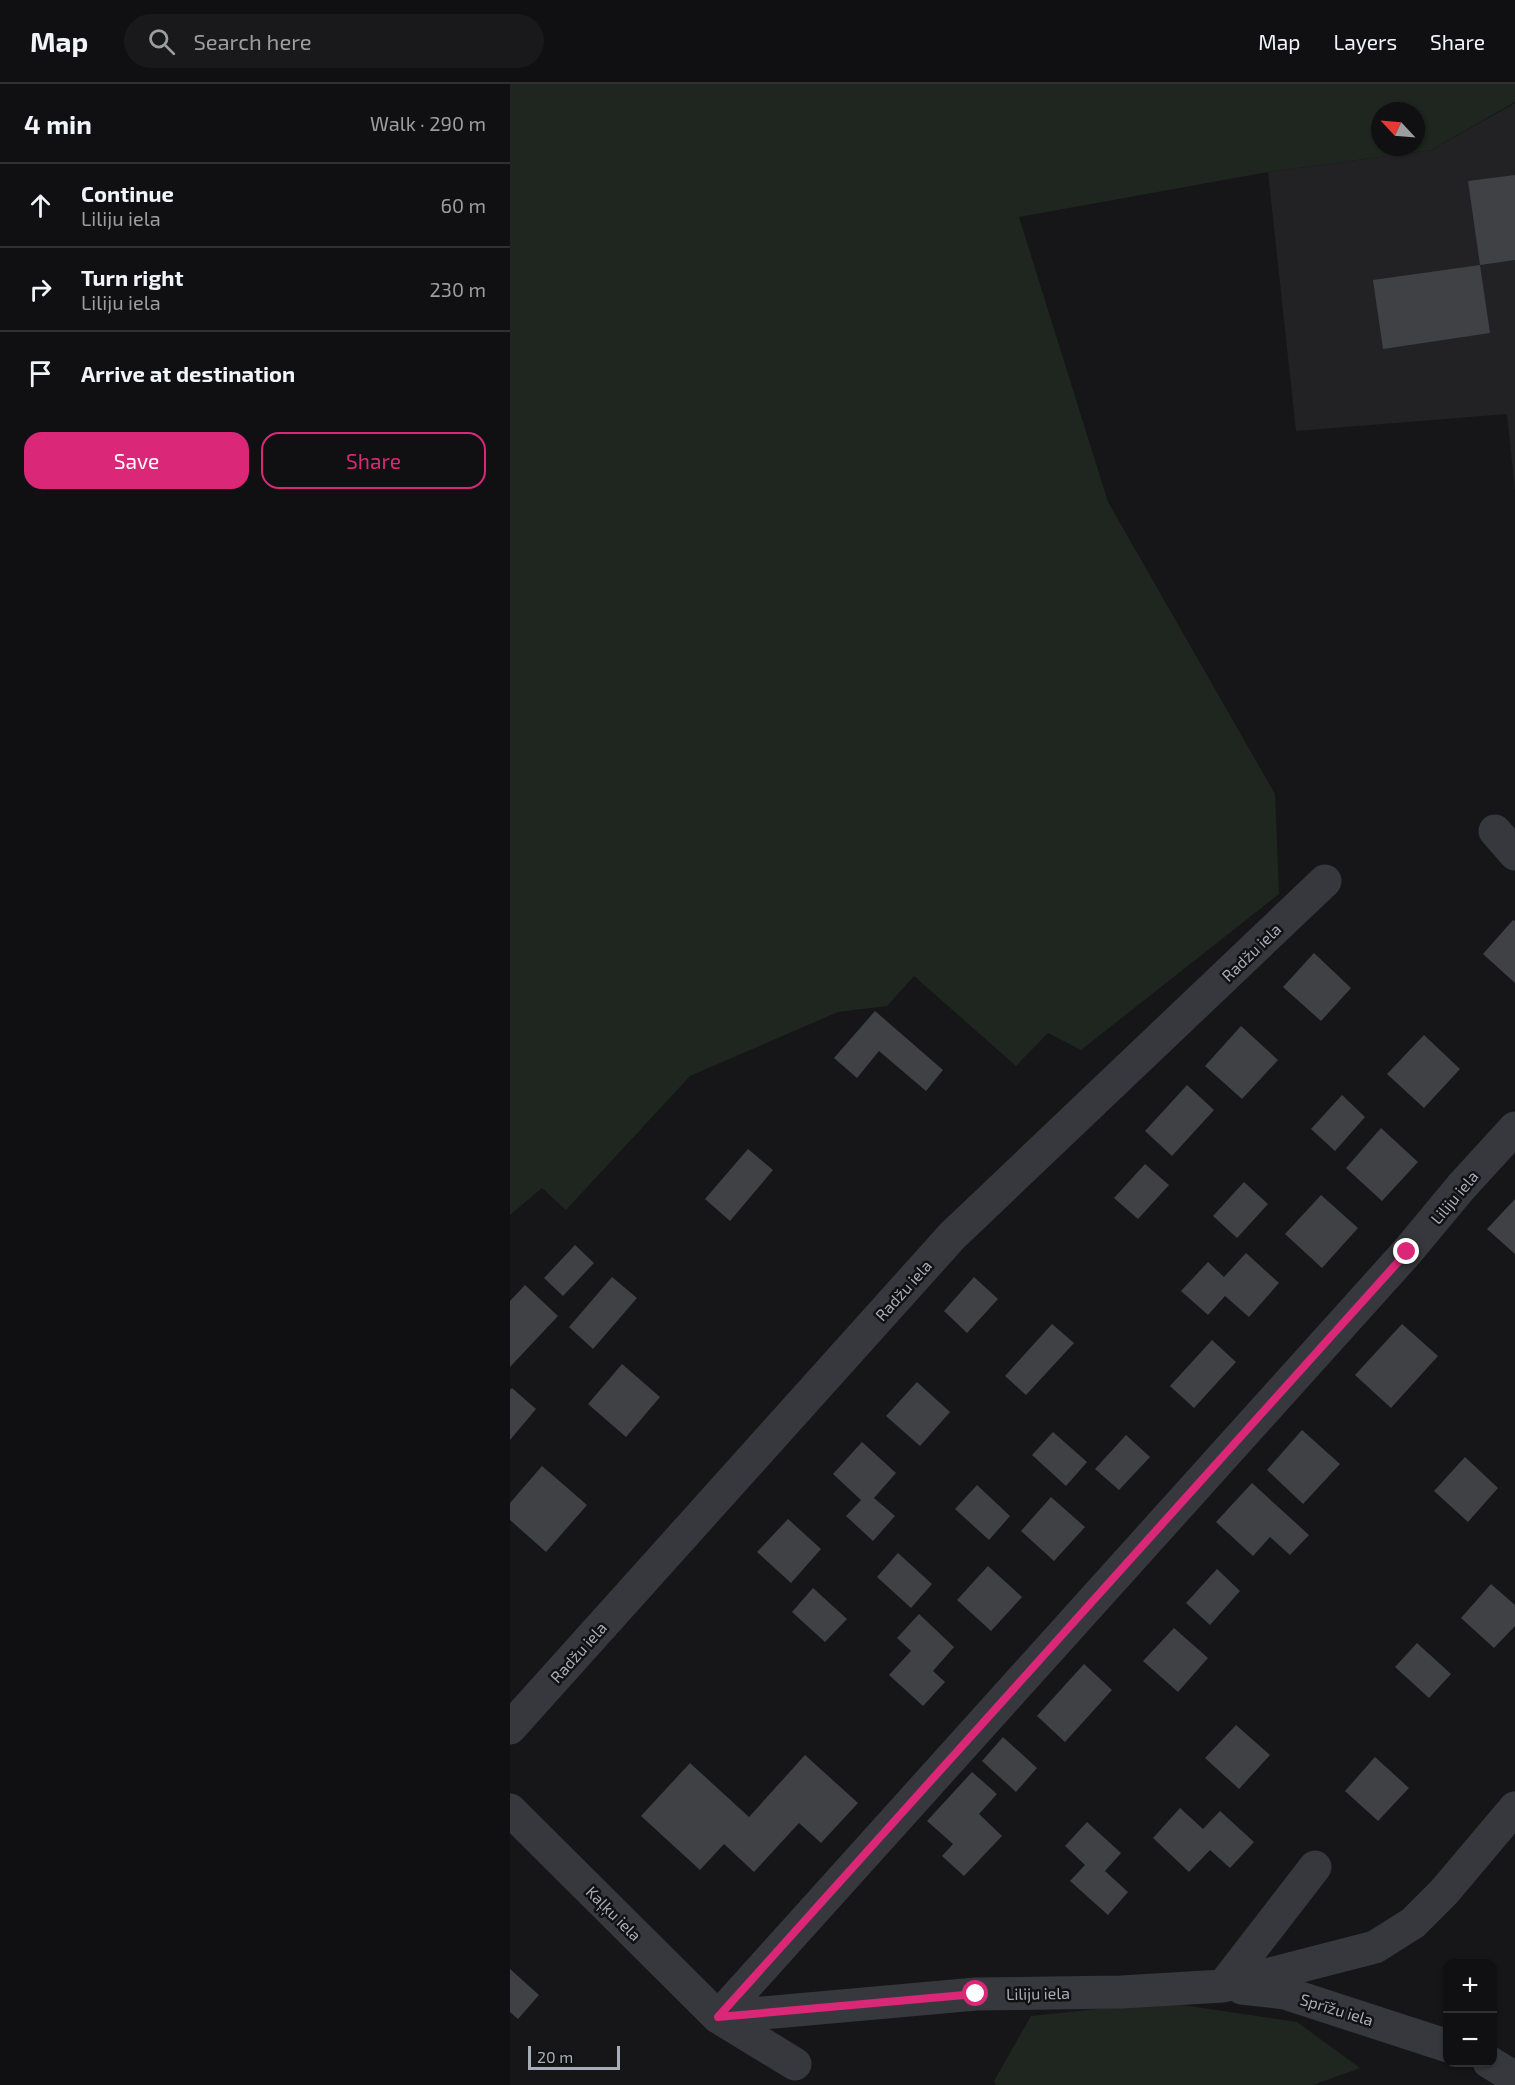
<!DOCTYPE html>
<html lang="en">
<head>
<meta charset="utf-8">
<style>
	:root { --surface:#101012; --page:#19191b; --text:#f1f3f6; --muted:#9c9d9f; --line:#303032; --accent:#db2777 }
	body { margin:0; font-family:"Exo 2",sans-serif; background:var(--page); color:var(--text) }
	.controls { position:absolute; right:18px; bottom:18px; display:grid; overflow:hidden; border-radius:12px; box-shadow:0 2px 4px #0004 }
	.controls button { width:54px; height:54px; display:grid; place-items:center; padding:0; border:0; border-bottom:2px solid var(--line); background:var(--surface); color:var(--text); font:30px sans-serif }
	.compass { position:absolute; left:861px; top:18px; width:54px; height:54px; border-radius:50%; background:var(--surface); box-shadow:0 2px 4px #0004; rotate:296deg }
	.scale { position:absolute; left:18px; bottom:15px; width:92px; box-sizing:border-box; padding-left:6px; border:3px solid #a8adb8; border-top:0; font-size:16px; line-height:21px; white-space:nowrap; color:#a8adb8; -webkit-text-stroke:4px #111113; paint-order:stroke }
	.stop { position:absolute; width:18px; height:18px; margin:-14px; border:4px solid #db2777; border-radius:50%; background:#fff }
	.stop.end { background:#db2777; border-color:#fff; box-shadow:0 2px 6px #0008 }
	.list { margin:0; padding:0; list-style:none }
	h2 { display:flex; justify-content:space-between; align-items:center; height:78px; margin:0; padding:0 24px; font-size:26px }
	h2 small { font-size:20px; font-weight:400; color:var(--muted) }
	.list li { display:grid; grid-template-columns:39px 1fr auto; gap:18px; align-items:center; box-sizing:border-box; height:84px; padding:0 24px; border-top:2px solid var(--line) }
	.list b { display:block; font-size:22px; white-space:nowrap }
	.list p { margin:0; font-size:20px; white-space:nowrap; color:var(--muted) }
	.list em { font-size:20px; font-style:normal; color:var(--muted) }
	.actions { display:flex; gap:12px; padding:18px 24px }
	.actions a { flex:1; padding:14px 0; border:2px solid var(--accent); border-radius:18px; text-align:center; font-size:21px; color:var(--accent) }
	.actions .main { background:var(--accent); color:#fff }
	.icon { flex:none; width:33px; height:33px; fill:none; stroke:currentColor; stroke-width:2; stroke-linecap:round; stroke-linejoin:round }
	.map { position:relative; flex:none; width:1005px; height:2001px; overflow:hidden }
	header { display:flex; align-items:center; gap:36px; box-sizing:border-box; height:84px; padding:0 30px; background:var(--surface); border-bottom:2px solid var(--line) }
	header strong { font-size:28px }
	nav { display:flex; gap:33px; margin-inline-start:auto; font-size:21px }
	.search { width:420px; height:54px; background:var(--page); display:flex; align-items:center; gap:15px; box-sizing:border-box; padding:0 21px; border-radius:33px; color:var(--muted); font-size:22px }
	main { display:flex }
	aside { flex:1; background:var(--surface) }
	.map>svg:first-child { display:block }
</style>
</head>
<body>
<header>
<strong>Map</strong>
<div class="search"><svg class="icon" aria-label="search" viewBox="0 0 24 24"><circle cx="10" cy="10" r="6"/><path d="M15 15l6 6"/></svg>Search here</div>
<nav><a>Map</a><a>Layers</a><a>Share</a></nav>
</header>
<main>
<aside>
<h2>4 min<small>Walk · 290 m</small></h2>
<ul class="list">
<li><svg class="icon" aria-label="ahead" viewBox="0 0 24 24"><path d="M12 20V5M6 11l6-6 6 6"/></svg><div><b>Continue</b><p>Liliju iela</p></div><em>60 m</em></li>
<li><svg class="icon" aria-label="right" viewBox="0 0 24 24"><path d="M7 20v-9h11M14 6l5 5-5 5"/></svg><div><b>Turn right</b><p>Liliju iela</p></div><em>230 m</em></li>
<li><svg class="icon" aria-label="arrive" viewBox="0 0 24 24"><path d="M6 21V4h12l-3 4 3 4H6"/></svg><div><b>Arrive at destination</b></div></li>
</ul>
<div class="actions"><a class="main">Save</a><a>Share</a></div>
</aside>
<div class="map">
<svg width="1005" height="2001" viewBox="0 0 1005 2001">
	<rect width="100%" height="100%" fill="#161618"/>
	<path fill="#222225" d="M1005 19V407L997 330 786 347 758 88 921 66Z"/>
	<path fill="#1e261f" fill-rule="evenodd" d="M0 0H1005V18L921 66 758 88 509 133 598 418 765 710 769 810 571 966 538 949 506 982 404 892 377 922 328 928 180 992 56 1126 32 1104 0 1131ZM870 27H906V63H870Z
		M652 1918 787 1938 850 1984 803 2001H486L484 1997 521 1932Z"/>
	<path fill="#404145" d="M1005 91V176L970 181 958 97Z
		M970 181 980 249 873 265 863 196Z
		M1003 836 1005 837V899L973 870Z
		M804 869 841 904 811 937 773 903Z
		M365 927 433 986 416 1007 369 967 347 994 324 974Z
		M731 942 768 976 732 1015 695 982Z
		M914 951 950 985 914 1024 877 990Z
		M677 1001 704 1026 662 1072 635 1047Z
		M832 1011 855 1033 825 1067 801 1045Z
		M871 1044 908 1078 872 1117 836 1084Z
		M238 1065 263 1086 220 1137 195 1115Z
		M635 1080 659 1101 628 1135 604 1114Z
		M734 1098 758 1120 727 1154 703 1132Z
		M811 1111 848 1144 812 1184 775 1150Z
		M1005 1115V1170L977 1145Z
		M65 1161 84 1179 53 1212 34 1194Z
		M736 1169 769 1199 739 1233 715 1212 698 1231 671 1207 698 1178 714 1193Z
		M102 1193 127 1214 83 1265 59 1243Z
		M464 1193 488 1215 457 1249 434 1227Z
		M15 1201 48 1232 0 1283V1217Z
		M542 1240 564 1259 516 1311 495 1292Z
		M892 1240 928 1272 881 1324 845 1291Z
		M702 1256 726 1278 684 1324 660 1302Z
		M112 1280 150 1313 116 1353 78 1320Z
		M407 1298 440 1328 410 1362 376 1332Z
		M2 1304 26 1325 0 1356V1306Z
		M792 1346 830 1380 793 1420 757 1386Z
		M543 1348 577 1378 556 1402 522 1371Z
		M616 1351 640 1373 609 1406 585 1385Z
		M352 1358 386 1389 364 1414 385 1432 363 1457 336 1432 351 1416 323 1390Z
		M955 1373 988 1404 958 1438 924 1407Z
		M32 1382 77 1421 36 1468 0 1436V1419Z
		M742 1399 799 1451 780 1471 760 1453 743 1472 706 1438Z
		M467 1401 500 1432 479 1456 445 1425Z
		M541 1413 575 1443 544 1477 511 1447Z
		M278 1435 311 1465 281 1499 247 1468Z
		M388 1469 422 1500 401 1524 367 1493Z
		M478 1482 512 1513 481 1547 447 1516Z
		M707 1485 730 1507 700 1541 676 1519Z
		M981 1500 1005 1521V1542L984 1564 951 1534Z
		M303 1504 337 1535 315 1558 282 1528Z
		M409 1530 444 1563 423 1587 435 1598 413 1622 379 1591 401 1567 387 1554Z
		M664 1544 698 1574 668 1608 633 1577Z
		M907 1559 941 1590 919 1614 885 1583Z
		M574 1580 602 1606 555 1658 527 1632Z
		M726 1641 760 1671 729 1705 695 1674Z
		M493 1653 527 1684 506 1708 472 1677Z
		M295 1671 348 1719 311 1759 289 1739 244 1788 214 1760 190 1786 131 1732 180 1679 239 1733Z
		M865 1673 899 1704 868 1737 835 1707Z
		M462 1688 487 1710 469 1730 492 1752 454 1792 432 1772 443 1760 417 1737Z
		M670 1724 693 1745 710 1727 744 1758 720 1784 700 1766 679 1788 643 1754Z
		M577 1738 611 1769 595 1787 618 1808 598 1831 560 1797 575 1781 555 1762Z
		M0 1885 29 1911 8 1935 0 1928Z"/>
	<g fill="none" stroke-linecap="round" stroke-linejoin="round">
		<path stroke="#37383d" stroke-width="33" d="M985 747 1005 770
			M0 1644 442 1152 815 797
			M0 1726 208 1933 285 1980
			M713 1902 805 1783
			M732 1904 775 1909 938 1962
			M208 1933 897 1168 951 1103 1005 1044
			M208 1933 466 1910 611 1908 713 1902 865 1863 903 1839 934 1808 1005 1724
			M979 1978 1005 1994"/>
	</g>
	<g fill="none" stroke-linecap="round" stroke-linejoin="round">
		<path stroke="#db2777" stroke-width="8" d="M466 1910 208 1933 897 1168"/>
	</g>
	<g text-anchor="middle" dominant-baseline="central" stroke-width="5" stroke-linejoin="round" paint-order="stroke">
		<g font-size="16" fill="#a8adb8" stroke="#111113">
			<text transform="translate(741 868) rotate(-44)">Radžu iela</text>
			<text transform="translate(944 1113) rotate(-50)">Liliju iela</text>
			<text transform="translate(393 1206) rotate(-48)">Radžu iela</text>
			<text transform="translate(68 1568) rotate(-48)">Radžu iela</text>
			<text transform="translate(104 1829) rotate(45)">Kaļķu iela</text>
			<text transform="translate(528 1909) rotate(-1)">Liliju iela</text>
			<text transform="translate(827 1925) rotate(17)">Sprīžu iela</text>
		</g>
	</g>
</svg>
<div class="controls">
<button>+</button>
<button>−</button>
</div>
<svg class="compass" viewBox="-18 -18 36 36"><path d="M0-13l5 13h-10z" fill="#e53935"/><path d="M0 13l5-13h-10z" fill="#9c9d9f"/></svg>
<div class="scale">20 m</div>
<div class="stop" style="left:466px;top:1910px"></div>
<div class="stop end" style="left:897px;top:1168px"></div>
</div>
</main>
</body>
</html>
